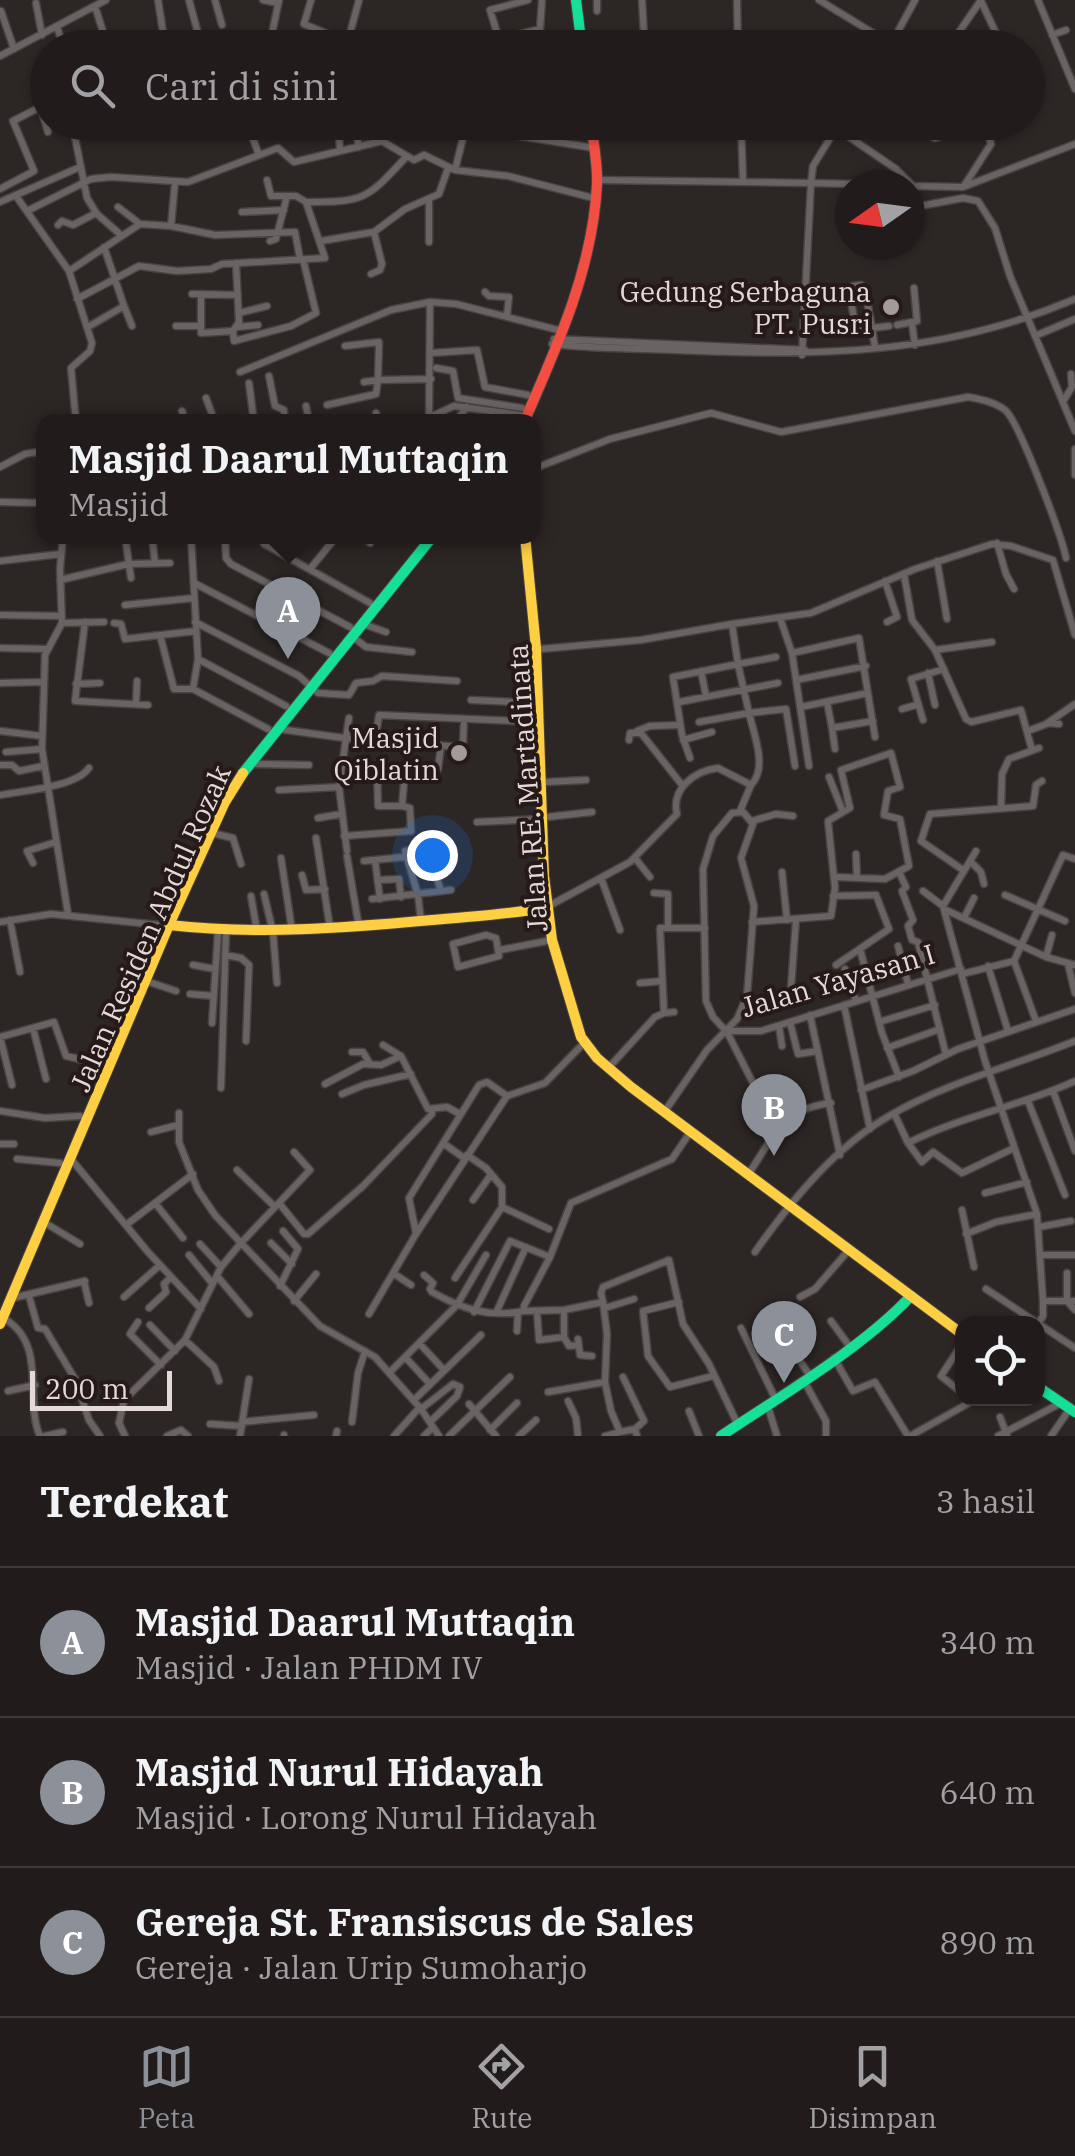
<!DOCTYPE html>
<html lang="id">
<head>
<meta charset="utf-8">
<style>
	:root { --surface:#211c1b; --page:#2d2928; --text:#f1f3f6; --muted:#a2a1a3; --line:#3e3a3a; --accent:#8c9099 }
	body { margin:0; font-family:"IBM Plex Serif",serif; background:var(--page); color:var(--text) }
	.controls { position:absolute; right:30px; bottom:30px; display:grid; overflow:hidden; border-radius:20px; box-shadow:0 2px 8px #0004 }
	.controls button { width:90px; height:90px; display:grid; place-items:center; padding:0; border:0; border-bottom:2px solid var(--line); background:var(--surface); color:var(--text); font:50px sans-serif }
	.compass { position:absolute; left:835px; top:170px; width:90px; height:90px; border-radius:50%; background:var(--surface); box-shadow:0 2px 8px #0004; rotate:256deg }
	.scale { position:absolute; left:30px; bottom:25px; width:142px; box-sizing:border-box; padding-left:10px; border:5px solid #e3dad8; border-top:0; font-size:28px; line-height:35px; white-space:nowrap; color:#e3dad8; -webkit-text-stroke:8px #261917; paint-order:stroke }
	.you { position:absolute; left:432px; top:855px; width:35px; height:35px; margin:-25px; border:8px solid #fff; border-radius:50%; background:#1a73e8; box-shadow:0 0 0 15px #1a73e833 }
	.badge { display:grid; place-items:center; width:65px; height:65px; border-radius:50%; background:var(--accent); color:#fff; font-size:32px; font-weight:700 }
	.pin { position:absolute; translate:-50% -82px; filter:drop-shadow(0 2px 5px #0008) }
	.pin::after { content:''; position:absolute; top:52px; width:35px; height:30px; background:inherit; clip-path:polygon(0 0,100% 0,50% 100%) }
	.popup { position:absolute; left:36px; top:414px; width:505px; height:130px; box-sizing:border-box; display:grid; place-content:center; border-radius:20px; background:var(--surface); filter:drop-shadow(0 2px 8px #0005); font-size:32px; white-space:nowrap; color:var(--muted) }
	.popup b { font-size:38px; color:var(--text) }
	.popup::after { content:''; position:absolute; left:50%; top:100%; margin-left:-20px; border:20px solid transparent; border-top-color:var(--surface) }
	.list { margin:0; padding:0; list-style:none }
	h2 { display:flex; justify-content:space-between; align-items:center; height:130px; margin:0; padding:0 40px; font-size:42px }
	h2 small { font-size:32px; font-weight:400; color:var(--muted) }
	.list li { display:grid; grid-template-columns:65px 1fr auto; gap:30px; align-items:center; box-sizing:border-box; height:150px; padding:0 40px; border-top:2px solid var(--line) }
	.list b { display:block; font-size:38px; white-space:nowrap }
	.list p { margin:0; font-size:32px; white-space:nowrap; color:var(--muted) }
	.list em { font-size:32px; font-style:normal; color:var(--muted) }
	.icon { flex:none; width:55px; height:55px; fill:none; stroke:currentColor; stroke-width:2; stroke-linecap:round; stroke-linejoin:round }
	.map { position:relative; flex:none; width:1075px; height:1436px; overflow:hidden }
	.search { position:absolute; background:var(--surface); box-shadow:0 2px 8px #0004; left:30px; right:30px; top:30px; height:110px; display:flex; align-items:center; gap:25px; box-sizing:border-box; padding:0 35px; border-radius:55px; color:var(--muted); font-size:38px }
	.sheet { height:580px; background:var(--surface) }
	nav { display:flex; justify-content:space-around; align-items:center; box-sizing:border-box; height:140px; border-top:2px solid var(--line); background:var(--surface); font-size:28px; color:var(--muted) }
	nav a { display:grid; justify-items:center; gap:5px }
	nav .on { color:var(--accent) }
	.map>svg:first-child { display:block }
</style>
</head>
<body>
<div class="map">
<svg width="1075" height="1436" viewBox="0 0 1075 1436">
	<rect width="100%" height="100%" fill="#2c2624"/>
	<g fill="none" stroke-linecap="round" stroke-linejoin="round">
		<defs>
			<path id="street" d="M189 0 202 48
				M215 0 222 25
				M263 0 278 3
				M311 0 304 24 330 35 329 48
				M528 0 490 10 499 39 540 29 542 0
				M597 0V11
				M642 0 644 35
				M737 0 738 48
				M819 0 891 44
				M1038 0 1075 89
				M981 1 1003 48
				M36 3 42 35
				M95 6 108 48
				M1 11 14 49
				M57 27 64 48
				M273 29 279 0
				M1052 35 1066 30
				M75 48 85 42
				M133 48 164 38 158 0
				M346 48 359 0
				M545 48 581 41
				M652 48 671 41 738 38
				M889 48 915 0
				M948 48 981 0
				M0 56 106 0
				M40 106 48 132
				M72 122 87 198 97 214 122 236
				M247 122 259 155
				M338 122 340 151
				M424 122 464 134 455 170
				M500 122 508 125 507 134 594 148
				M741 122 743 181
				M840 122 813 166 811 183 901 185
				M907 122 935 138 944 135 954 122
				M836 128 896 169 913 186
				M356 132 359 147
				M597 180 811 183 802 355
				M175 182 171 226 215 235 295 232 300 259
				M910 186 963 187 1075 144
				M964 186 991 144 988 134 974 122
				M0 189 34 171 13 121 48 103
				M16 196 69 271 92 343 90 351 71 368 76 422
				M429 199V242
				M0 202 80 167
				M306 202C366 202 367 199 407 156L414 160 424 155 455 170 508 176 597 199
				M118 207 140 224
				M910 208 963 198 978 201 995 228 1010 276 1075 431
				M27 211 91 179 111 177 188 182 278 148 294 162 382 141 407 156
				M242 212 284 210
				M58 225 62 221 73 225 96 213
				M270 241 276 239 287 196
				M321 241 374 232 405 209 439 194 448 168
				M104 247 124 306
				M236 263 239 322 233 331 234 341 291 326 316 313 303 259
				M69 271 140 224 171 226
				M371 274 380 270 382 264 374 232
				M861 285 865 290 872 328 860 331 855 323 849 291 853 286Z
				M485 292 489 296 509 297 507 315
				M192 294 238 295
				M201 294V333L233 331
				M77 299 139 266 177 271 211 269 222 264 325 258 306 202 296 196H271L267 180
				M239 313 267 306
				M912 324 915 345
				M897 325 917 321 914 288
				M176 326H201
				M88 327 124 306 132 326
				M238 327 258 325
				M1035 336 1075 319
				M554 339 805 350
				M552 344C592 349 634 348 675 350 817 356 942 356 1075 299
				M345 346 379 342 378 380 431 379
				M875 348 872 328 889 326
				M431 353 477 350 485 387 528 395
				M436 368 453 371 458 398 522 408
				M240 372 391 310 430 302 456 304 562 331
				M269 376 275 406 284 410 285 422
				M249 383 254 422
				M206 398 215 422
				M1064 400 1072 387 1071 374
				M327 405 376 394 378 380 364 382
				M306 406 309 422
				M182 411 186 422
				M376 413 378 422
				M419 422 454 406 520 415
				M429 422 430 302
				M455 422 467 407
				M1075 449V475
				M0 467 25 454 43 451
				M533 469 610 439 711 413 781 432 968 397C981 399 995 402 1005 410 1019 421 1062 537 1066 558
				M0 502 43 503
				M63 536 60 569 62 623 45 655 42 749 68 914
				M125 536 131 578
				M152 536 155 563
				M191 536 198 659 193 689
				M225 536 226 558 231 564 350 627
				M260 536 264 544 370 603
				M365 536 370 543
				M997 543 1006 574 1014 589
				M289 558 308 536
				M0 561 60 554
				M937 561 947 619
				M310 569 337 536
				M904 574 912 620 935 650 966 719 971 722 1021 710 1032 750
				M60 580 128 564 170 563
				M885 581 897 617 887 622
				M194 583 329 653
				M125 605 194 598
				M0 615 62 616
				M780 618 792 653 809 766
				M85 622 75 701 148 705
				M195 622 299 676 318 693 349 695 356 683 373 681 382 676 457 681
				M62 623 104 622
				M114 623 121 624 125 639 196 631
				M363 624 386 632
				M732 624 811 613 915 569 992 544 1011 546 1053 560 1075 635
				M160 635 174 689H193L268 729
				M353 637 366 647 412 652
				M0 648 47 649
				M541 649 641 640 732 624 738 664 776 657
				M935 650 992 642
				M792 653 859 638 875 737
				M198 659 286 706
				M701 671 706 696
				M928 673 935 705
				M796 680 866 666
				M0 683 44 682
				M76 684 100 683
				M471 700 537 703
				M679 702 778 683
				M827 702 832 728
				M136 704 137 681
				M801 707 868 693
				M902 709 916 705
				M923 720 911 679 944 669
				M1046 724 1075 704
				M279 729 344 738 460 747 463 745 464 719
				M0 731 42 736
				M637 731 650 726 680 725
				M1028 731 1049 723 1059 724
				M629 740 630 733H641L682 785
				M683 740 712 732
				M375 741 379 715 538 722
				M835 749 832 728 873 721
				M6 752 42 749
				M690 758 682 735 673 677 738 664 749 713 699 722
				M250 764 309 765
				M341 764 435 772 438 769 441 746
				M0 765H12L19 771 43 766
				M377 767 378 806H402
				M829 777 843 812
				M546 782 586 780
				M279 790 339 787
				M0 795C23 791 76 787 89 768
				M1001 808 1002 774 1009 759 1039 748
				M740 811 751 785
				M547 817 592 812
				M318 818 341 814
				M752 821 776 814 793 816
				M477 822 540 819
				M212 833 233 838 241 864
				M344 836 411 831 410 808 402 806 405 770
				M316 838 330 928
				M347 851 339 787 349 718
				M856 854 857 878
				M347 856 359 927
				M281 858 292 930
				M635 858 650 877
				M375 860 380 899
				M364 861 404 857
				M970 861 981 872 984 884
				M33 863 27 851 56 842
				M963 870 921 841 930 814 1033 806 1036 785 1042 781
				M782 872 787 920
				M899 872 906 887 902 891 913 920 908 926 912 940 918 942 946 1055
				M302 875 306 890 325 889
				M601 878 620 930
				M378 880 399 879 401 897
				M923 891 943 906 985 1061 1037 1214 1043 1301V1316L1038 1324
				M654 893 668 894V927
				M264 894 273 932 277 983
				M1005 895 1065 921
				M251 896 257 931
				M833 896 876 895 889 929 836 965
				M372 899 451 890
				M943 906 976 851
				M547 907 630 862 677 814C671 790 693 771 718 768L751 785C768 768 754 735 749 713L786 709 795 766
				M944 909 1046 957 1075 965
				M964 918 974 898
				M10 920 20 972
				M421 921 418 895 405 851 427 848 441 891
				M0 922 51 914 159 925
				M752 922 831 916 835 888 828 821 850 808 841 770 891 753 900 787 888 791 884 815 900 819 909 866 885 879 834 877
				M486 935 496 938 499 956 458 967 453 944Z
				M898 946 908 984
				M860 949 882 1033 899 1077
				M500 950 552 940
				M225 955 241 958 249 965 246 1041
				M1046 957 1052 935
				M1014 961 1063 855 1075 859
				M1068 964 1075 993
				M193 965 215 969
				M988 966 1008 1031
				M845 969 856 1001
				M962 974 1014 961 1036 1021
				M146 981 176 991
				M640 983 662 981
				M791 987 796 920
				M190 994 214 996
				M844 1005 870 1129
				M674 1012 664 1013 660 928H705
				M810 1015 840 1155
				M790 1022 798 1054 818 1051
				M879 1022 935 1005
				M212 1023 218 932
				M779 1026 782 1046
				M33 1028 46 1079
				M727 1032 755 1087
				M383 1045 401 1056
				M887 1048 940 1029
				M352 1052H363L369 1062
				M612 1064 655 1017 664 1013
				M325 1084 363 1064 381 1065 401 1056 428 1109 447 1107 460 1114
				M12 1085 0 1037 54 1022 66 1056 101 1064
				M221 1088 226 932
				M861 1090 913 1071 958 1049 1075 1009
				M1053 1091 1075 1151
				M342 1094 364 1085 411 1074
				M1028 1101 1065 1195
				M0 1111 45 1118 80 1116
				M665 1111 707 1050 737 1019 747 996 754 906 741 858 753 824 743 812 732 813 713 836 703 869 706 1001 713 1017 726 1031H761L961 969
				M179 1113V1142L198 1190 215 1215 241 1243 310 1170 294 1152
				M894 1113 908 1143C961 1116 1021 1106 1075 1081
				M151 1132 178 1125
				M443 1143 464 1158
				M908 1143 922 1162 933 1152 962 1173 1014 1148
				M0 1144H14
				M467 1155 486 1168 502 1187V1207
				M17 1159 60 1163
				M71 1159 148 1252 201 1309
				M237 1170 275 1207
				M751 1170C776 1133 782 1109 831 1103
				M985 1193 1027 1182
				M473 1200 490 1176
				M155 1203 183 1238
				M279 1203 304 1234H308L363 1186 432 1114V1111
				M962 1210 974 1267
				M42 1221 80 1244
				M126 1225 193 1174
				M1039 1227 1071 1221
				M416 1233 409 1198 479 1085 487 1082 507 1096
				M966 1234 996 1222 1037 1214
				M271 1243 292 1264
				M200 1244 221 1267
				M755 1252C791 1201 834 1148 889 1116 947 1082 1013 1066 1075 1041
				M189 1255 212 1283
				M1041 1255H1075
				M393 1273 411 1285
				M1067 1273V1301L1075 1310
				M424 1275 433 1283 430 1289 432 1292C462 1309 489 1318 524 1311
				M217 1276 249 1314
				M455 1278 502 1207 549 1229
				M84 1281 89 1303
				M280 1286 298 1249 283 1231
				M986 1289 1075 1348
				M29 1296 38 1328 45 1329 75 1379 89 1420 100 1436
				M124 1297 160 1265
				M800 1297 815 1289 848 1251
				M13 1298 85 1281
				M294 1301 316 1274
				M1043 1301H1075
				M603 1302 601 1293 603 1287 669 1260 683 1324 709 1364 738 1425
				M679 1302 643 1311 648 1356 670 1387 713 1376
				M149 1308 166 1292 164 1284 171 1277
				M605 1308 634 1299
				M564 1310V1337L569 1346 578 1345
				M537 1311 539 1340 564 1337
				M474 1312 510 1241 550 1257
				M496 1313 526 1247
				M369 1314 416 1234 507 1096 545 1083 584 1043
				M5 1319C48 1345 24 1401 40 1436
				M831 1321 850 1347
				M138 1322 130 1334 161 1365
				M150 1325 175 1351
				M741 1328 776 1400
				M517 1331 518 1313
				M578 1339 580 1355 592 1356
				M185 1340 214 1367 219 1381
				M786 1340 810 1376
				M419 1343 444 1370
				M962 1344 941 1376 962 1393
				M406 1358 430 1384
				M834 1358 853 1391 875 1382 908 1436
				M390 1372 457 1305 486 1255
				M623 1377 644 1421 635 1429
				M804 1381 826 1421V1436
				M8 1391 35 1385
				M548 1392 605 1382
				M414 1400 481 1335
				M568 1401 576 1418 578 1436
				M469 1404 496 1436
				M768 1407 777 1436
				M421 1409 453 1384 460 1387 457 1396 430 1422
				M689 1411 699 1436
				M1000 1417 1007 1435
				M242 1422 314 1415
				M352 1422 358 1373 365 1351
				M210 1424 242 1426
				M490 1430 517 1403
				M45 1436 63 1432
				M125 1436 119 1423 124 1400 185 1340 221 1267 241 1243 320 1326 375 1357 421 1409 439 1436
				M167 1436 181 1430 188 1436
				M240 1436 249 1379
				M284 1436V1435
				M336 1436 337 1431
				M394 1436 420 1407
				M424 1436 433 1427
				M449 1436 510 1377
				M519 1436 536 1420
				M605 1436 620 1432
				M637 1436 635 1429 620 1432 611 1411 605 1382 607 1334 603 1302 564 1310 524 1311V1306L550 1257 571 1203 672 1159 689 1134
				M910 1436 978 1398
				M998 1436 1059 1404
				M1051 1436 1069 1410"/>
			<path id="fast" d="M576 0 582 48
				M243 773 433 536
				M1038 1387 1075 1412
				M721 1436C782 1395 861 1349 911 1296"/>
			<path id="slow" d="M525 536 536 648 544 876 552 940 581 1037 597 1058 631 1087 962 1334
				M169 925C257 935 344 928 432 920 470 916 509 915 547 907
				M0 1324 169 925 225 802 243 773"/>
			<path id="jam" d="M524 422C557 347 593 268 597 184 598 164 593 142 591 122"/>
		</defs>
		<use href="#street" stroke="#494342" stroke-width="9"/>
		<use href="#fast" stroke="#494342" stroke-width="12"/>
		<use href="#slow" stroke="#494342" stroke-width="12"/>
		<use href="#jam" stroke="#494342" stroke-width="12"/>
		<use href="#street" stroke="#696463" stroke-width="6"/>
		<use href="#fast" stroke="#16e098" stroke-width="10"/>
		<use href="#slow" stroke="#ffcf43" stroke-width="10"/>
		<use href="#jam" stroke="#f24e42" stroke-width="10"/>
	</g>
	<g fill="#a39b99" stroke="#261917" stroke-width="4">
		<circle cx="891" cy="307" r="10"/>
		<circle cx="459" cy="753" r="10"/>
	</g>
	<g text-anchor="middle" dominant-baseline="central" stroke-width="8" stroke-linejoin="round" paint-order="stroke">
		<g font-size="28" fill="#e3dad8" stroke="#261917" text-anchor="end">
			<text x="871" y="291">Gedung Serbaguna<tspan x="871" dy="32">PT. Pusri</tspan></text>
			<text x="439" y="737">Masjid<tspan x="439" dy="32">Qiblatin</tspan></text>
		</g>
		<g font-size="28" fill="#e3dad8" stroke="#261917">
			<text transform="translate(527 788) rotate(-94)">Jalan RE. Martadinata</text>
			<text transform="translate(150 928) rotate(-66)">Jalan Residen Abdul Rozak</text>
			<text transform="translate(838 980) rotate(-16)">Jalan Yayasan I</text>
		</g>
	</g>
</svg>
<div class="controls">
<button><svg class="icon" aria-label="locate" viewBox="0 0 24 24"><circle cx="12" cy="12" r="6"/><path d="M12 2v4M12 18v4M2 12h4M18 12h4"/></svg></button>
</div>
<svg class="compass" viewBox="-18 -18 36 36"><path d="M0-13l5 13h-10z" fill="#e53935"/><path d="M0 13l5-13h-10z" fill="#a2a1a3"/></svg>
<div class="scale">200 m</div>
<div class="you"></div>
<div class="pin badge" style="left:288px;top:659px">A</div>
<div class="popup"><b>Masjid Daarul Muttaqin</b>Masjid</div>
<div class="pin badge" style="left:774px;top:1156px">B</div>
<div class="pin badge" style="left:784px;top:1383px">C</div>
<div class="search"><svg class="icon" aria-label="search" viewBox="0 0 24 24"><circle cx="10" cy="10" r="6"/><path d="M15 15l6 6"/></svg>Cari di sini</div>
</div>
<section class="sheet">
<h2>Terdekat<small>3 hasil</small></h2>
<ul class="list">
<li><span class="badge">A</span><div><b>Masjid Daarul Muttaqin</b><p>Masjid · Jalan PHDM IV</p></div><em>340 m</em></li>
<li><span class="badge">B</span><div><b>Masjid Nurul Hidayah</b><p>Masjid · Lorong Nurul Hidayah</p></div><em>640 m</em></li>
<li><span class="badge">C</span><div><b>Gereja St. Fransiscus de Sales</b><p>Gereja · Jalan Urip Sumoharjo</p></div><em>890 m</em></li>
</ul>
</section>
<nav>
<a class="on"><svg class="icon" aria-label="map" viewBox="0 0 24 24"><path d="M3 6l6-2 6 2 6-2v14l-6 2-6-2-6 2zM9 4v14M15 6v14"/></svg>Peta</a>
<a><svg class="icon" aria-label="directions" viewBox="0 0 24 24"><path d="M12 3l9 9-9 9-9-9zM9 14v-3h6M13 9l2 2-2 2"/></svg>Rute</a>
<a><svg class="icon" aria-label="saved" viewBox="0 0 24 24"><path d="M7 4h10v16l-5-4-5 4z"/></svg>Disimpan</a>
</nav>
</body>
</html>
